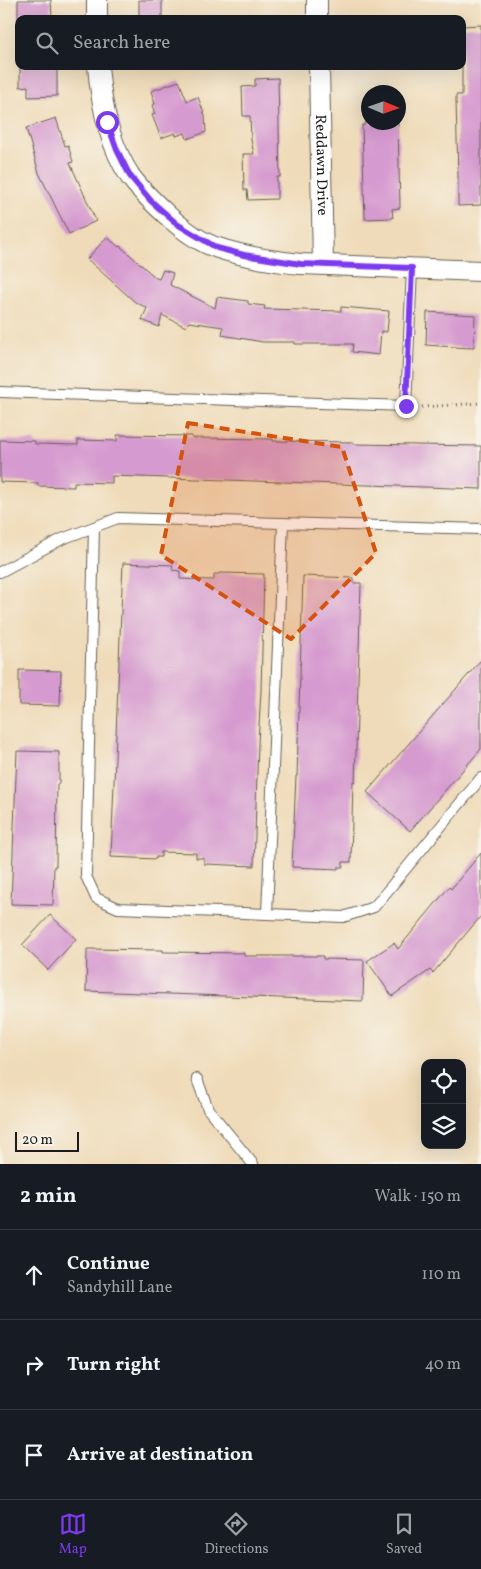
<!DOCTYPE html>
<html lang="en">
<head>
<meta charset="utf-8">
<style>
	:root { --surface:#171b24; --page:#20242c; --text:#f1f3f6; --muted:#9ea1a6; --line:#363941; --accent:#7c3aed }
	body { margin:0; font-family:Vollkorn,serif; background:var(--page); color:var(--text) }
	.controls { position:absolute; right:15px; bottom:15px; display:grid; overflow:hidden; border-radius:10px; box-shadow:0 5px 20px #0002 }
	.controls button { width:45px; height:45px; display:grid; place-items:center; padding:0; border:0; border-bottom:1px solid var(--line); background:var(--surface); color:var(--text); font:25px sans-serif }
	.compass { position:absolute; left:361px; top:85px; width:45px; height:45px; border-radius:50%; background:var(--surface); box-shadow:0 5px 20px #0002; rotate:92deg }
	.scale { position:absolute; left:15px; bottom:12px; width:64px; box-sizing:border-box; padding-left:5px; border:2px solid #1c1c1c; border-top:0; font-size:14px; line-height:18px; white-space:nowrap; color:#1c1c1c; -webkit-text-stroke:4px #f7f3e8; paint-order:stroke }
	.stop { position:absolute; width:15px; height:15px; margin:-11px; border:4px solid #7c3aed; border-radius:50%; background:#fff }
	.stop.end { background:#7c3aed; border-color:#fff; box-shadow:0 1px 5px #0008 }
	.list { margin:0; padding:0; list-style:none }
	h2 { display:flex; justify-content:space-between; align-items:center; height:65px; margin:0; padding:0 20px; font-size:21px }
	h2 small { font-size:16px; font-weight:400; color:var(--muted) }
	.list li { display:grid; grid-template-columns:32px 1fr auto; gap:15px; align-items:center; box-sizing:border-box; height:90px; padding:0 20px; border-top:1px solid var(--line) }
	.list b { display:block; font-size:19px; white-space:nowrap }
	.list p { margin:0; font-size:16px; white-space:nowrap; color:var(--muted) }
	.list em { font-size:16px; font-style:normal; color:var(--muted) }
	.icon { flex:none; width:28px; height:28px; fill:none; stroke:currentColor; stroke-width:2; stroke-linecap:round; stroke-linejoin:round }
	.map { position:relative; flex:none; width:481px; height:1164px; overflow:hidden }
	.search { position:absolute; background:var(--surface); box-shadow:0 5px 20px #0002; left:15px; right:15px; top:15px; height:55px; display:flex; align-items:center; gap:12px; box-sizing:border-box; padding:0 18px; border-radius:10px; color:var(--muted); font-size:19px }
	.sheet { height:335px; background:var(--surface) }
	nav { display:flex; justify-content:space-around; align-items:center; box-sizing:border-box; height:70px; border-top:1px solid var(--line); background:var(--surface); font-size:14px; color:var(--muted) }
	nav a { display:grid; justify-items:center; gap:2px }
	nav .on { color:var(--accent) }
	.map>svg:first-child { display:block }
</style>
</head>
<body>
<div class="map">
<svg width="481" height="1164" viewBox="0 0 481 1164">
	<rect width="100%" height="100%" fill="#f7f3e8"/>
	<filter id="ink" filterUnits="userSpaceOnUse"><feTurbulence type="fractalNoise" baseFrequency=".02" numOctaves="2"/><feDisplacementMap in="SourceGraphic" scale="10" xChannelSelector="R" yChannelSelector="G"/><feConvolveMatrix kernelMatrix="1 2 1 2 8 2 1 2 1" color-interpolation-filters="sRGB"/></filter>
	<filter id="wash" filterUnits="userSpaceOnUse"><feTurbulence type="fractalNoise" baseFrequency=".0096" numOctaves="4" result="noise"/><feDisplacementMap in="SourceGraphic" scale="20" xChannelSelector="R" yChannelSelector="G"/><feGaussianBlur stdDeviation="1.12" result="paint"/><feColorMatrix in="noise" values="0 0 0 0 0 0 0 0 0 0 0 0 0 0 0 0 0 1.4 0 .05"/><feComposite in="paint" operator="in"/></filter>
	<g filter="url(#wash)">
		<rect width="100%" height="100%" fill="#efdbb9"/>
		<g id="blocks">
			<path fill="#d59acf" d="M18 0H51L52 19H19L18 20Z
				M139 0H162V19H139Z
				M481 25V205L458 206V177L456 100V95H462V26Z
				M20 66H57V96L28 97V86L20 87Z
				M278 78 280 177H277V199L248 200 247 190H244L243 154H254L251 140 250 116H243L242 87 255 86V79Z
				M179 81 187 101 198 97 205 116 206 132 187 139 185 133 176 136 175 133 161 138 152 115 155 114 152 105 155 104 151 91Z
				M56 118 65 146 68 145 73 162 70 163 96 221 69 234 39 173 26 128Z
				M365 122H398L400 208 392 209 393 218 365 219 362 125H365Z
				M107 237 119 247 120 246 156 278 159 279 163 270 173 273 170 285 215 308 217 297 248 301V304L265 306 264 309 341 311V307L389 311 387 332 381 331 379 355 352 352 353 344H295V342H263L222 335 223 327 189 322 186 327 162 315 159 327 142 320 147 308 135 302 87 259Z
				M427 312 475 315 474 347H470V348L426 345Z
				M117 435 192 436V438L273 439V441L353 442V444L481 446V489L112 476V483L74 482V487L38 486V483L0 482V440L35 441V444L78 445V440L117 441Z
				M123 563 173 565 172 570 180 571V579L214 580V574H219V573L264 574 261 691 258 743 254 866 204 864V858H196V853L161 852V857H156V859L111 857Z
				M303 576 353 578V583H361L355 782 353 781 351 862H343V867H338V869L292 867 296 776H297Z
				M481 660V749L410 831 367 792Z
				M19 670 61 671 60 706 19 705Z
				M17 751 59 752V784H57L56 866H54L53 905 11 904Z
				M481 853V916L433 973 430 970 392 996 367 961 394 943 398 949 449 887 451 889Z
				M50 915 76 939 48 970 22 945Z
				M87 949 163 950V952L244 953V956H323V959L364 960 363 1001 86 991Z"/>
		</g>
	</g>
	<g filter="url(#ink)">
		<use href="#blocks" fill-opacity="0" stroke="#665f53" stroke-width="1"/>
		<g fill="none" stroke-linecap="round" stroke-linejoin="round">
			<defs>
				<path id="service" d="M0 392 406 406 412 268
					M94 527 86 876 96 898 118 908 343 917 374 907 481 778
					M0 572 62 539 118 518 481 529
					M267 914 283 523
					M197 1079 208 1109 253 1164"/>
				<g id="minor">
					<path d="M97 0V19"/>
					<path d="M317 0V19"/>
					<path d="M98 66C101 104 109 144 130 176 140 190 154 203 167 215 181 228 199 242 218 248 245 257 273 261 301 264L481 271"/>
					<path id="s1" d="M319 66 323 264"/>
				</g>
			</defs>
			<use href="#service" stroke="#665f53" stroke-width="12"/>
			<use href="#minor" stroke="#665f53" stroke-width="22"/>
			<path stroke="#665f53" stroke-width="3" stroke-dasharray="1 4" stroke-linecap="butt" d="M422 407 481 403"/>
			<use href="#service" stroke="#fff" stroke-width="10"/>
			<use href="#minor" stroke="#fff" stroke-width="20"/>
		</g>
	</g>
	<g fill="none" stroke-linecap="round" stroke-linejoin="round" filter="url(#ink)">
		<path stroke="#7c3aed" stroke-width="6" d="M107 122 117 150 130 176 151 201 177 224 217 248 244 255 301 264 412 268 406 406"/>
	</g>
	<path fill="#d4530e" fill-opacity="0.2" stroke="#d4530e" stroke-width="4" stroke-dasharray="10 6" stroke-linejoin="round" d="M188 423 342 447 376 553 291 639 161 555Z"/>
	<g text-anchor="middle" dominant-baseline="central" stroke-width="5" stroke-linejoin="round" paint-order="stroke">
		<g font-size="15" fill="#1c1c1c" stroke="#f7f3e8">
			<text stroke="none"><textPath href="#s1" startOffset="99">Reddawn Drive</textPath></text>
		</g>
	</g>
</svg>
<div class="controls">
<button><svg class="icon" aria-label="locate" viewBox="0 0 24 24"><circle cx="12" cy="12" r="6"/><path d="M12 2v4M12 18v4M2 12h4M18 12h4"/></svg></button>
<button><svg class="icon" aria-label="layers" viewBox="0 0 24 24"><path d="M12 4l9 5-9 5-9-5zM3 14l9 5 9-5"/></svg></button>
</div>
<svg class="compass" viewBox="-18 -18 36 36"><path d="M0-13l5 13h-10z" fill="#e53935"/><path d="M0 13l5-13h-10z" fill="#9ea1a6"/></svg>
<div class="scale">20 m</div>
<div class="stop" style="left:107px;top:122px"></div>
<div class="stop end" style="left:406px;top:406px"></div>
<div class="search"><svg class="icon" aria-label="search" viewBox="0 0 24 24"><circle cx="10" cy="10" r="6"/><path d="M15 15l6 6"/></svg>Search here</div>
</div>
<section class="sheet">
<h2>2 min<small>Walk · 150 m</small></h2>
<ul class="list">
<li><svg class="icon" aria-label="ahead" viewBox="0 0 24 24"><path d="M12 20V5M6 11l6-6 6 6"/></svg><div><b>Continue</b><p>Sandyhill Lane</p></div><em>110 m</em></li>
<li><svg class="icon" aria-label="right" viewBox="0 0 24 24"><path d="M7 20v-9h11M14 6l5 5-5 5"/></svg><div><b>Turn right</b></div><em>40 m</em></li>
<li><svg class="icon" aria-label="arrive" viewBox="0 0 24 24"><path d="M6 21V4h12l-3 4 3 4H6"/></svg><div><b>Arrive at destination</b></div></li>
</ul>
</section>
<nav>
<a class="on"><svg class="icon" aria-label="map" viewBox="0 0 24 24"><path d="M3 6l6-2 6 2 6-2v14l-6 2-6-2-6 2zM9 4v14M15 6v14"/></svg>Map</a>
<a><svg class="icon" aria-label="directions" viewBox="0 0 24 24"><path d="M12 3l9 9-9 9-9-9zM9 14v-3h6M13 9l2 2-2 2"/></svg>Directions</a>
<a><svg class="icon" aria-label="saved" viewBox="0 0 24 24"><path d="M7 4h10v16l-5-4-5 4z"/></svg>Saved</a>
</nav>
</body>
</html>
